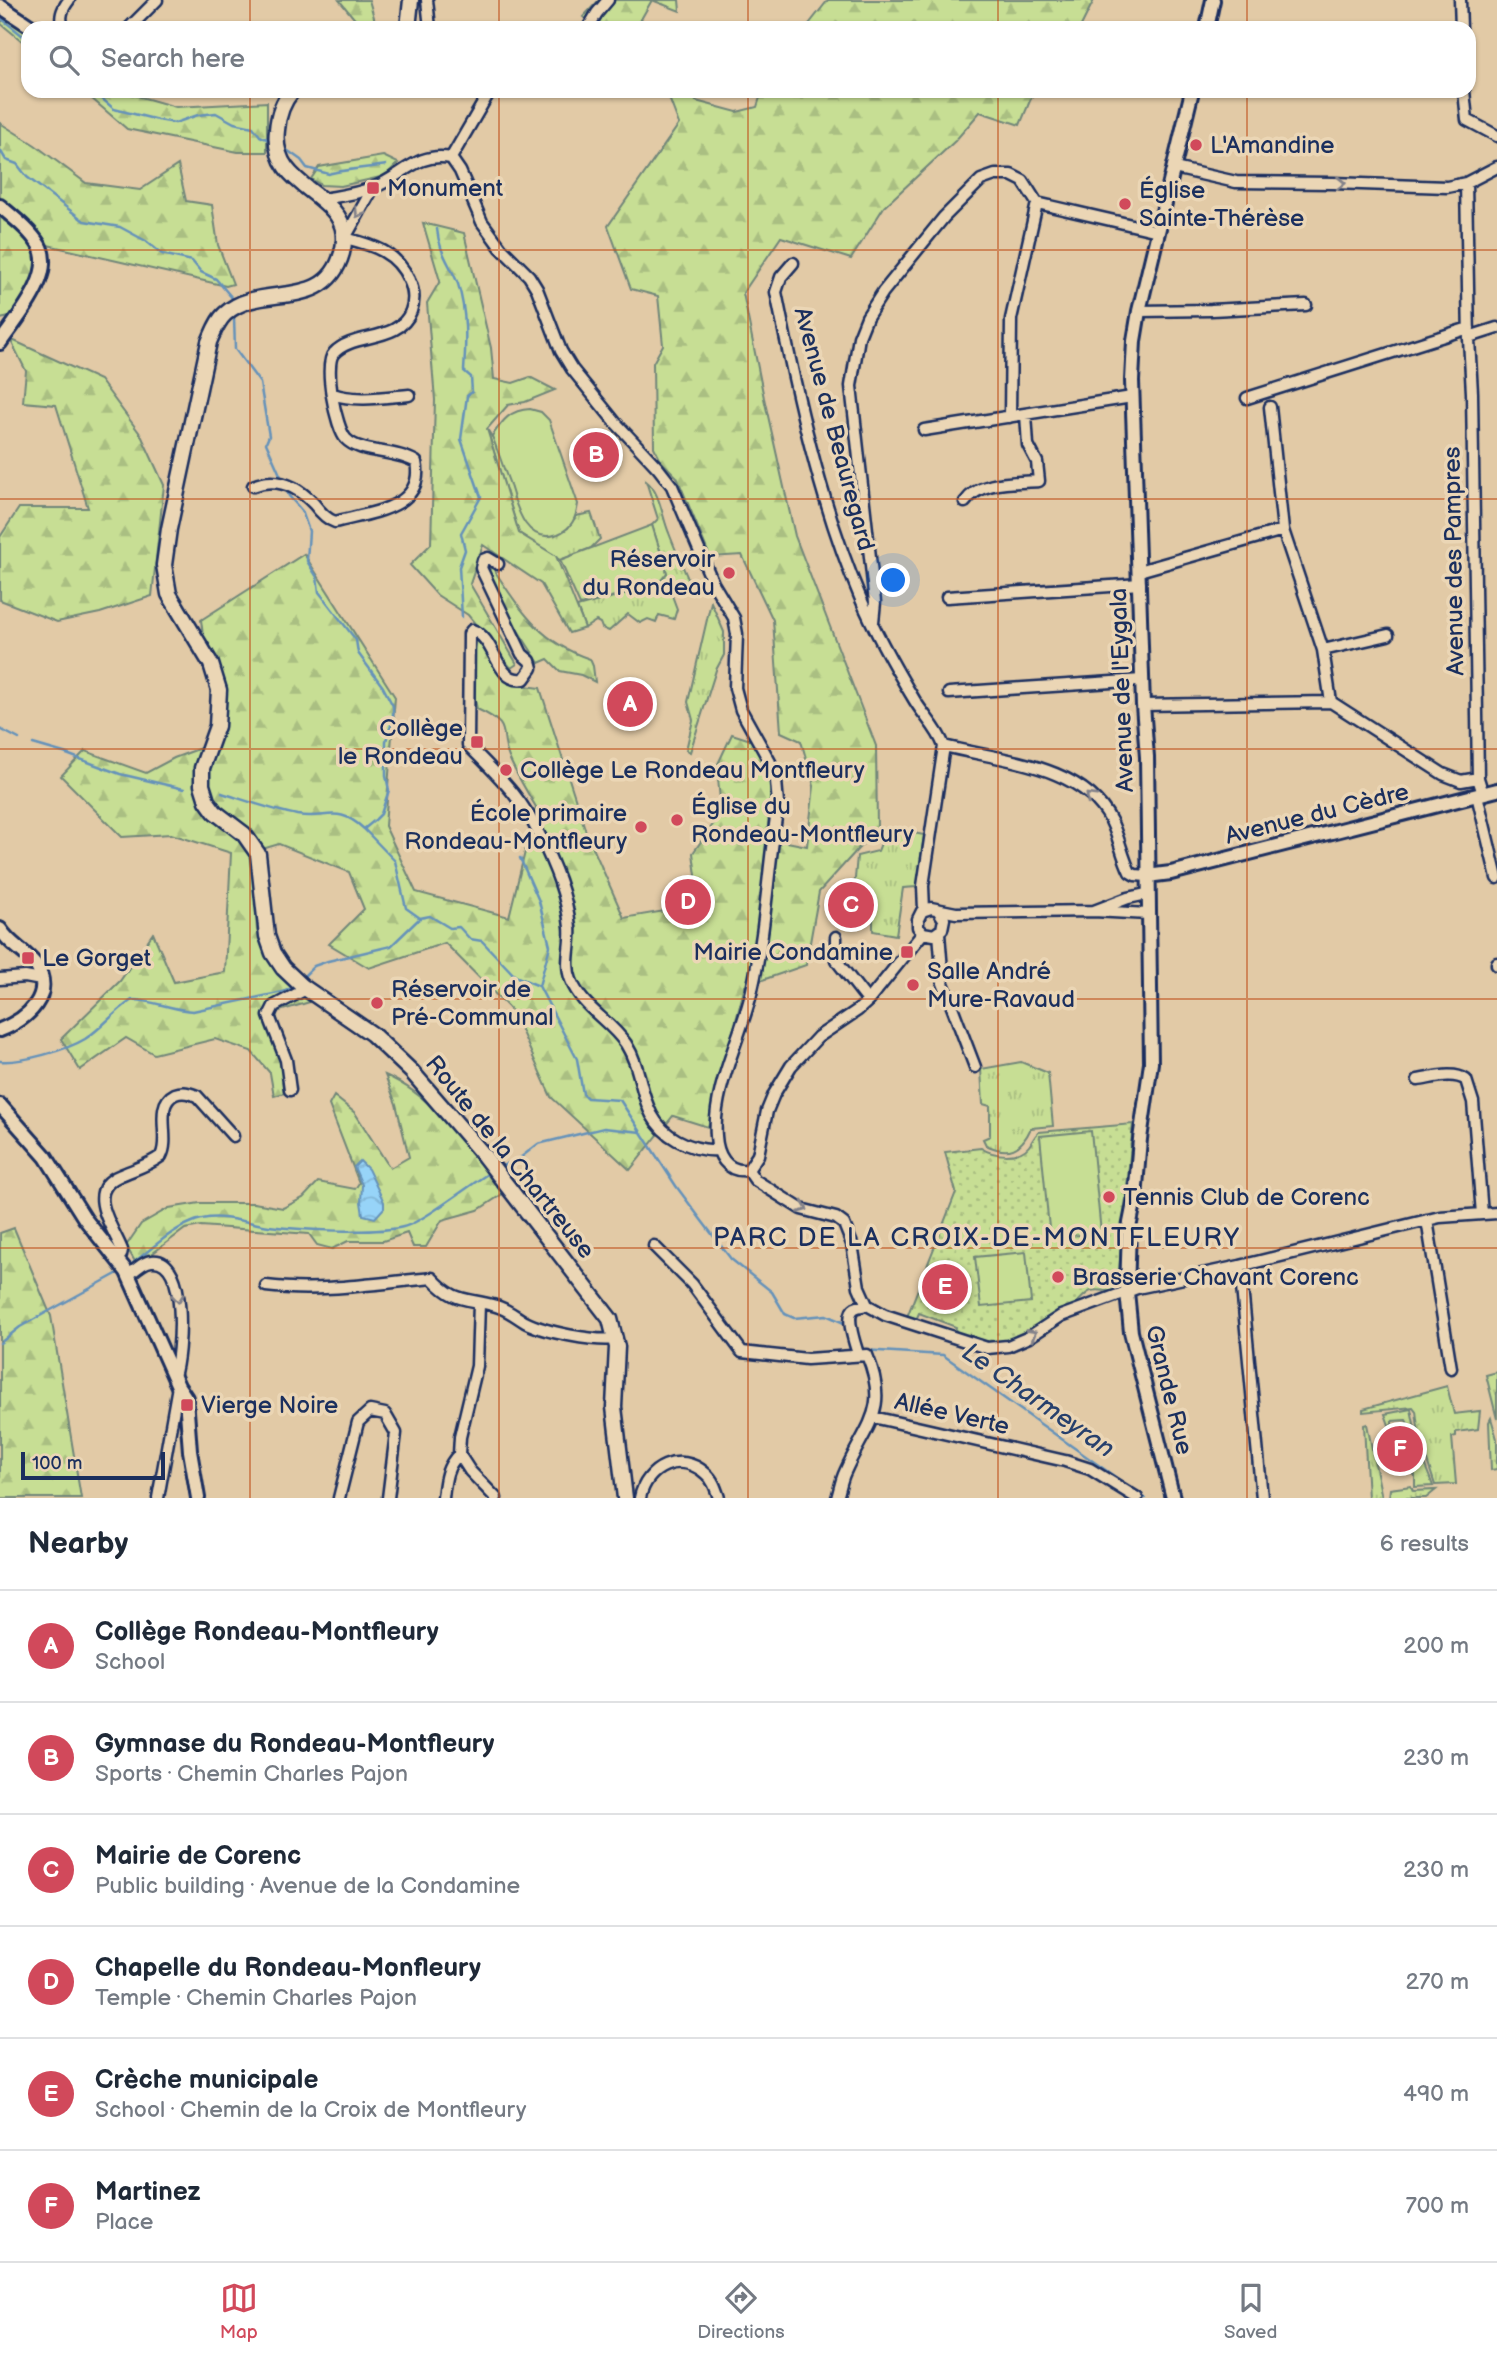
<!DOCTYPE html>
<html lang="en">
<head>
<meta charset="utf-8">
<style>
	:root { --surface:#fff; --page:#f2f2f3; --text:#1f2937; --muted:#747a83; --line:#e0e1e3; --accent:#d1495b }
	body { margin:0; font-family:"Balsamiq Sans",sans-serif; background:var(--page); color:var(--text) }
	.scale { position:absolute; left:21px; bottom:18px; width:144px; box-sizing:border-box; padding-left:7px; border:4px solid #1b2f5e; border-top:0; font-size:19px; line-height:24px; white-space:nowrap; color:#1b2f5e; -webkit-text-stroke:5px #ebd6b5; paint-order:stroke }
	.you { position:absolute; left:894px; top:581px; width:24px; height:24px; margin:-18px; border:5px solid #fff; border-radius:50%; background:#1a73e8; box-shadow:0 0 0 10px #1a73e833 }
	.badge { display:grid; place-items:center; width:46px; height:46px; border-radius:50%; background:var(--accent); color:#fff; font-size:23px; font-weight:700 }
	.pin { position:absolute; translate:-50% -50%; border:4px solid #fff; box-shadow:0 2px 7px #0006 }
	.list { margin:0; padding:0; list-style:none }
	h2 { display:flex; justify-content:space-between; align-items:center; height:91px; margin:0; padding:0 28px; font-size:30px }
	h2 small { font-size:23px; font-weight:400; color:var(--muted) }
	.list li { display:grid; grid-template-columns:46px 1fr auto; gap:21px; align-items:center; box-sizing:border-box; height:112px; padding:0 28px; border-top:2px solid var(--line) }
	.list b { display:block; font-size:26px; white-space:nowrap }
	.list p { margin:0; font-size:23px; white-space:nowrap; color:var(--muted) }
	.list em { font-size:23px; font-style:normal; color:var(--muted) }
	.icon { flex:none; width:38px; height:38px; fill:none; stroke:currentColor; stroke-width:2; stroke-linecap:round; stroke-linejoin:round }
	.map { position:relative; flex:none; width:1497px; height:1498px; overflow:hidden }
	.search { position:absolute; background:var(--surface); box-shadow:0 2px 5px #0004; left:21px; right:21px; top:21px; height:77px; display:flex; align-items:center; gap:18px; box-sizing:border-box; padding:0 24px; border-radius:21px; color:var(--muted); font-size:26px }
	.sheet { height:763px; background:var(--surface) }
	nav { display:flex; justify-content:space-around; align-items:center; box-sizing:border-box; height:98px; border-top:2px solid var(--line); background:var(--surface); font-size:19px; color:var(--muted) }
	nav a { display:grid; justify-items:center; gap:4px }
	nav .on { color:var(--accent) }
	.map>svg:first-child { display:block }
</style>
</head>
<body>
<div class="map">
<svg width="1497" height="1498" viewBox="0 0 1497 1498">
	<defs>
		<pattern id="grass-tufts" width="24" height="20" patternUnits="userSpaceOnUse" patternTransform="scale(1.75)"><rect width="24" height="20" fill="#c7de94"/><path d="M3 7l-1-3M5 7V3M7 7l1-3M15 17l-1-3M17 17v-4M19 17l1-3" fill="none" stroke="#aabf82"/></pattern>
		<pattern id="forest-firs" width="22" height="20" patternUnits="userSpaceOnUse" patternTransform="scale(1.75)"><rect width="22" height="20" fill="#c7de94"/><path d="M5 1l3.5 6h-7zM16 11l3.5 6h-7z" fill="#aabf82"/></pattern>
		<pattern id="park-dots" width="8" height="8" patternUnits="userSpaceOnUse" patternTransform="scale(1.75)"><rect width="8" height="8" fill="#c7de94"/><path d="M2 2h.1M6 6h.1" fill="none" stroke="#aabf82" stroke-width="1.8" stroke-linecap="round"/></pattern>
		<pattern id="water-waves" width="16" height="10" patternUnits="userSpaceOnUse" patternTransform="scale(1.75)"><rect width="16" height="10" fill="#97d4f8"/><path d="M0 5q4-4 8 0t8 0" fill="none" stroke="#82b6d7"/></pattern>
	</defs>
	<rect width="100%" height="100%" fill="#e2caa6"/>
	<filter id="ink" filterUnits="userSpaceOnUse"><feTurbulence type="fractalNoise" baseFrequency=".0143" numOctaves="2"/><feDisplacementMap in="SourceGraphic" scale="14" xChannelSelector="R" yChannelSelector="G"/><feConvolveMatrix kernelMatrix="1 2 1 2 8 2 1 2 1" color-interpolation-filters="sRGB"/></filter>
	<g filter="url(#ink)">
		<path fill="url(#grass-tufts)" stroke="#718679" stroke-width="2" d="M487 429 555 535 568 528 576 516 591 513 600 539 591 548 560 560 519 533Z
			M646 481C660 491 662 517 669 533 675 549 682 565 689 581L670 590 677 609 674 619 659 615 656 622 648 619 640 623 628 614 609 631 602 628 600 623 596 621 585 628 577 607 657 585 667 573 652 525 658 519Z
			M711 602 724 632V655L716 670 690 752 686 750 693 720 688 702Z
			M887 828 924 835 917 887 903 888 896 935 873 931V896L869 891 854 890 857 856 878 851Z
			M1021 1062 1048 1073 1053 1126 1031 1128C1021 1150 1009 1156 986 1145L983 1139 990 1136V1106L983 1104 981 1069Z
			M1497 1372V1419L1486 1375Z
			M1447 1386 1454 1414 1480 1411 1478 1429 1456 1432V1436L1452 1437 1456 1484 1435 1485 1419 1436 1416 1411 1413 1407 1363 1412V1409Z
			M1411 1409 1420 1453 1433 1486 1415 1487V1475L1412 1474 1408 1424 1406 1420 1392 1421V1424L1389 1425 1385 1414Z
			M1491 1418 1497 1439V1469L1491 1470 1489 1422Z
			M1367 1424 1382 1498H1368L1364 1425Z
			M1411 1486 1413 1491 1436 1490 1426 1498H1389L1390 1489Z"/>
		<path fill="url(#forest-firs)" stroke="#718679" stroke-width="2" d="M339 0H369L377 28H362Z
			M599 0H679L680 11 652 0 636 28H596L583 17Z
			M828 0H1094L1080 28H806Z
			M8 16 28 30V46L0 23Z
			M83 91H120L176 107 267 102V152H238L127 129Z
			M616 91H700L696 101 737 112 757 107 762 91H1034L1020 125 980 112 955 141 884 207 851 259 781 237 743 293 764 398 795 536 876 746 877 828 819 892 806 965 745 986 708 1127 673 1116 630 1170 551 1097 513 1012 445 943 369 968 329 944 364 909 349 872 279 844 252 852 257 931 284 977 313 1001 276 1012 288 1092 274 1096 270 1073 251 1051 215 1039 154 1054 126 1038 80 1070 61 1039 120 981 153 933 174 982 225 972 231 853 171 834 122 837 61 776 85 751 146 773 174 758 217 742 201 620 304 554 395 697 385 826 416 892 509 917 536 807C527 792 518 777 511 762 496 733 517 727 477 709L469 672 477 640 509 684 540 688 586 832 624 918 700 905 693 853 721 813 717 766 732 734 754 741 771 784 767 838 807 846 814 786 801 741 781 732 773 620 742 555 710 557 677 477 661 461 654 447 653 363 663 345 658 296 631 289 608 226 679 124 669 98Z
			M0 123 35 145 86 183 140 190 178 165 186 201 212 205 218 245 233 284 226 286 43 244 35 284 14 316 0 319Z
			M383 156 398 163 385 176 341 186 321 185 311 179 319 167Z
			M423 223 464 233 491 348 494 379 513 383 530 377 555 390 525 402 508 405 487 429 519 533 556 556 585 628 569 633 541 584 483 545 470 584 517 664 511 668 468 615 437 595 410 565 431 544 435 400 427 303 440 281Z
			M10 339 100 380 141 435 164 485 152 596 100 613 57 622 0 600V537L19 508H88L56 405 23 402 26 371Z
			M492 567C520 609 539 642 590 659L593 666 595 682 581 675 560 671 548 659 539 663 510 618 488 571Z
			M385 1075C436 1097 470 1150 504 1193L478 1210 442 1220 426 1247H413L407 1233 383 1241H348L332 1249 317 1245 309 1234 201 1226 185 1229 137 1265 126 1246 141 1224 169 1208 200 1203H254L283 1208 303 1198 318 1182 355 1189 359 1183 329 1105 334 1096 355 1113 390 1168 409 1157 396 1104Z
			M14 1228 51 1316 81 1498H0V1233Z"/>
		<path fill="url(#park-dots)" stroke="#718679" stroke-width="2" d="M1133 1124 1117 1291C1108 1293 1099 1288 1091 1291 1085 1293 1080 1301 1074 1305 1036 1327 1000 1360 955 1331L956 1327 919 1313 916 1320 907 1317 956 1192 945 1152 981 1148C993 1156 1019 1159 1029 1146 1033 1141 1033 1137 1039 1132Z"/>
		<path fill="#c7de94" stroke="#718679" stroke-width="2" d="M530 409 541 412 549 420 578 504C576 518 572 528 558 534 525 546 516 505 509 482 503 467 498 451 492 436 503 420 510 410 530 409Z
			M652 525 667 573 657 585 580 605 560 560Z
			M1091 1131 1101 1233 1050 1238 1040 1136Z
			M1026 1252 1031 1302 981 1307 975 1257Z"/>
		<path fill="url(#water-waves)" stroke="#6592ba" stroke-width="2" d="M360 1161 368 1169 384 1202V1208L375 1218 363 1215 361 1202 362 1185 354 1167Z"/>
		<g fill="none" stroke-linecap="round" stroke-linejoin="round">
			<path stroke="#6592ba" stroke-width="2.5" d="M2 19 28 40
				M93 91 114 109 158 120 175 123 198 115 216 113 234 123 253 127 260 136 269 140
				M284 148 301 160 307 168 329 174C335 171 375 167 386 165
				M0 150 6 160 17 164 27 177 84 221 120 227 146 241 162 254 192 261 201 272 216 279 233 299
				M437 229C439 252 450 264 458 284 467 313 466 341 464 371L471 377 472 392 467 396 461 439 481 497 461 533 465 550 459 567 462 617
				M234 317 235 349 260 383 269 436 266 443 282 479
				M286 489 289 496 302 511 309 531 307 561 317 577 319 592 356 640 358 653 383 687 393 706V719L386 741V776L389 790 381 814 376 819
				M0 729 19 739
				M33 744 64 753 120 774 184 789
				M222 793C247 801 272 810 297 815 328 820 337 804 364 829
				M375 820 364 829 395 861 406 908 420 918 430 916 450 928 459 927 470 939 482 941 515 976 539 986 577 1059 583 1094 587 1098 620 1100 676 1186 702 1221 731 1259 772 1292 785 1314 794 1318 826 1315 844 1323
				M520 858 539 901 550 946 539 986
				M302 978 314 966 328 961 391 946 420 918
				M0 1061C21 1063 67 1050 85 1039 102 1028 115 1011 132 1000 153 1000 172 1010 193 1011L283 992 295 986
				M500 1167 520 1158 538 1144 604 1128 641 1132
				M129 1266C148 1252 168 1232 190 1223 216 1211 243 1222 269 1226 301 1230 373 1234 403 1227 421 1223 470 1185 489 1173
				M0 1343 20 1327 120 1272
				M863 1350 943 1355 1145 1498"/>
			<defs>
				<path id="minor" d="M427 0 430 28
					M1460 0 1461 28
					M63 28C59 17 62 9 69 0
					M129 28 157 0
					M588 28 597 13 608 0
					M1464 91 1467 120 1497 136
					M451 158 460 171 482 222 501 248 529 276 537 289 561 351 572 369 615 422 658 468 672 486 713 583 734 618 737 634 735 688 741 710 770 762 776 781 778 804C768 866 766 929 752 990 742 1036 712 1089 716 1136 717 1154 726 1173 748 1170
					M451 158 490 91
					M1174 168 1236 182 1333 183 1447 187 1466 183 1497 167
					M1466 183 1469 339 1472 393 1478 778 1483 794
					M323 199C339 196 356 194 372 188 400 179 416 151 451 158
					M793 263 781 277 776 292C796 392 820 503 860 597 875 632 895 668 915 701 924 716 938 729 944 746L923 886 924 910
					M1139 311 1211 310 1306 305
					M1469 337 1497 328
					M333 394C354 402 386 397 409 395
					M1247 398 1469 328
					M1270 407 1283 530 1323 650 1331 702
					M1010 417 1011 319 1037 203
					M924 430 1132 397
					M253 486C277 476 297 486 314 504 320 512 326 519 335 522 368 513 426 509 416 462 395 449 360 454 346 439 336 429 323 364 334 353 353 332 399 343 411 311 415 300 414 290 409 280 397 252 373 245 345 238L373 188
					M965 502C980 480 1014 483 1039 481L1037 462 1028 445 1026 414
					M498 564 488 558 483 560 481 568 522 654 530 661 532 668 524 679C495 684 497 638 472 630L469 634 468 745C499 777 520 795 540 836 554 865 567 895 570 927 572 944 564 963 571 980 582 1008 610 1020 626 1044 647 1077 637 1118 677 1140 690 1147 702 1151 717 1150
					M1139 571 1283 530
					M947 597 1140 584
					M873 622 875 602 851 386 859 337 867 317 883 292 944 217 981 180 995 175H1011L1023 181 1037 203 1158 231
					M1323 650 1388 635
					M949 693 1142 680
					M1143 705 1331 702 1443 774 1461 781 1478 778
					M944 746C998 760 1083 764 1111 821 1119 837 1122 856 1130 872L1135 875 1147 876
					M1477 795 1497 878
					M938 910 944 919 942 929 934 935 923 933 918 927V919L922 911 931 908 956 913 1094 911 1148 914
					M1094 911 1128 898 1147 894
					M939 933 943 983 975 1067
					M836 937V960L868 1001
					M1497 963V965
					M0 979 25 977 41 980
					M1418 1080C1433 1078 1453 1071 1466 1080L1473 1102 1482 1214
					M290 1090 286 1060 269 1016 274 1006 306 989
					M748 1170 755 1180 801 1209 836 1218 844 1224 852 1244 859 1287 867 1305 885 1315 987 1348 1008 1346 1029 1337 1061 1316 1137 1288 1240 1266 1440 1217 1497 1213
					M748 1170 758 1155 767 1111 774 1094 791 1066 818 1037 858 1010 868 1001 923 933
					M1427 1220 1451 1368
					M654 1246 692 1284 742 1352 807 1359 867 1355C890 1411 866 1424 845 1472 841 1480 840 1489 837 1498
					M116 1257 121 1255 122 1250C113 1226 83 1190 121 1175 135 1169 149 1165 161 1156 171 1138 153 1105 175 1094 183 1091 189 1093 197 1096L233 1136
					M1240 1266 1262 1498
					M129 1275C135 1270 144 1261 152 1261 189 1257 181 1355 174 1376
					M266 1286C321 1293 378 1283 432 1278 456 1304 465 1297 496 1306 507 1309 515 1316 525 1322 544 1332 595 1342 616 1339
					M479 1303 477 1366 460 1437 459 1454 470 1471 496 1498
					M858 1354C855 1344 844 1314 855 1308 859 1306 863 1306 867 1305
					M873 1417 1065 1461 1090 1469 1137 1498
					M158 1498 178 1386
					M339 1498 358 1422 370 1411 385 1414 396 1433 388 1498
					M443 1498C445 1480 446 1467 459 1454
					M640 1498C646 1467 680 1451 705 1473 713 1479 716 1489 719 1498"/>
				<path id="tertiary" d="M0 6 33 28
					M1207 28 1213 0
					M0 206C14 218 30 230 39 245 56 275 16 319 0 343
					M1147 876 1171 873 1497 790
					M0 929C10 945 25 951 35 964 56 994 28 1019 0 1030
					M0 1105 46 1157 85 1219 127 1272 178 1386 186 1398 190 1451 198 1498
					M1173 1498 1131 1332 1127 1292 1129 1228 1135 1198 1140 1139 1151 1063 1147 757 1143 705 1132 381 1134 341 1139 311 1192 91"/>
				<path id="secondary" d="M408 28 411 0
					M292 91C282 103 278 115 277 130 269 195 359 191 342 253 325 314 260 281 225 314 217 321 213 333 209 342L169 529 164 565 169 594 211 664 219 690 217 726 202 768V785L207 801 215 812 244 834 258 854 267 936 273 953 283 968 302 986 372 1034 412 1072 481 1152 610 1319 617 1347 614 1407 625 1498"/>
			</defs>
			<use href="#minor" stroke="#1b2f5e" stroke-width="15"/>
			<use href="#tertiary" stroke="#1b2f5e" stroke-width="18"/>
			<use href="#secondary" stroke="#1b2f5e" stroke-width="19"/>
			<use href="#minor" stroke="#ebd6b5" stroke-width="10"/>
			<use href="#tertiary" stroke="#ebd6b5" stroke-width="12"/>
			<use href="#secondary" stroke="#ebd6b5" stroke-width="14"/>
		</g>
		<defs><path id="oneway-chevron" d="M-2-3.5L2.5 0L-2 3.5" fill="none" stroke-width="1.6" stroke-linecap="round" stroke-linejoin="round" transform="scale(1.75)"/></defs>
		<g stroke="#83828a">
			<use href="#oneway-chevron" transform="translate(1341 183) rotate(1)"/>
			<use href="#oneway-chevron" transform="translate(359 213) rotate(122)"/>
			<use href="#oneway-chevron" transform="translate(1090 797) rotate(-136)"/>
			<use href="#oneway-chevron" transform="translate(803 1208) rotate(22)"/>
			<use href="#oneway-chevron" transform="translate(178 1298) rotate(84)"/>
			<use href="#oneway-chevron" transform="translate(1032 1334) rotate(-30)"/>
		</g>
	</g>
	<path fill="none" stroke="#bf511c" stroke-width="2" stroke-opacity="0.55" d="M250 0V28M499 0V28M748 0V28M998 0V28M1247 0V28M250 91V1498M499 91V1498M748 91V1498M998 91V1498M1247 91V1498M0 250H1497M0 499H1497M0 749H1497M0 999H1497M0 1248H1497"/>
	<g fill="#d1495b" stroke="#ebd6b5" stroke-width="2.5">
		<circle cx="1196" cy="145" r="7"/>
		<rect x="366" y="181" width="14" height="14" rx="3.5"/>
		<circle cx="1125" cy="204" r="7"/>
		<circle cx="729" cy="573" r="7"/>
		<rect x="470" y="735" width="14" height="14" rx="3.5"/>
		<circle cx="506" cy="770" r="7"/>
		<circle cx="677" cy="820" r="7"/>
		<circle cx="641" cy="827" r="7"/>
		<rect x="900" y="945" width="14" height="14" rx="3.5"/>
		<rect x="21" y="951" width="14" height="14" rx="3.5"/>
		<circle cx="913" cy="985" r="7"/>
		<circle cx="377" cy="1003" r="7"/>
		<circle cx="1109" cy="1197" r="7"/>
		<circle cx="1058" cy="1277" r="7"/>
		<rect x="180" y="1398" width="14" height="14" rx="3.5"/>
	</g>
	<g text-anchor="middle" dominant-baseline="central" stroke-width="7" stroke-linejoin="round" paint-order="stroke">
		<g font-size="24" fill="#1b2f5e" stroke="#ebd6b5" text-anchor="start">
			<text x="1210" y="145">L'Amandine</text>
			<text x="387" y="188">Monument</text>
			<text x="1139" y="190">Église<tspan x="1139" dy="28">Sainte-Thérèse</tspan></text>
			<text x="715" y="559" text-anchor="end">Réservoir<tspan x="715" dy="28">du Rondeau</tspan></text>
			<text x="463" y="728" text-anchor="end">Collège<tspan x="463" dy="28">le Rondeau</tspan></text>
			<text x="520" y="770">Collège Le Rondeau Montfleury</text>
			<text x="691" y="806">Église du<tspan x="691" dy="28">Rondeau-Montfleury</tspan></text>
			<text x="627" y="813" text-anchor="end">École primaire<tspan x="627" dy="28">Rondeau-Montfleury</tspan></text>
			<text x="893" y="952" text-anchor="end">Mairie Condamine</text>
			<text x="42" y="958">Le Gorget</text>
			<text x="927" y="971">Salle André<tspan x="927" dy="28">Mure-Ravaud</tspan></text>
			<text x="391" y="989">Réservoir de<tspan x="391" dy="28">Pré-Communal</tspan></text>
			<text x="1123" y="1197">Tennis Club de Corenc</text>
			<text x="1072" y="1277">Brasserie Chavant Corenc</text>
			<text x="201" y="1405">Vierge Noire</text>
		</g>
		<g font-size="24" fill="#1b2f5e" stroke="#ebd6b5">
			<text transform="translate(834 429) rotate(75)">Avenue de Beauregard</text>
			<text transform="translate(1454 561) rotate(-91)">Avenue des Pampres</text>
			<text transform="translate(1122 690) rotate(-92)">Avenue de l'Eygala</text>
			<text transform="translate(1317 814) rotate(-14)">Avenue du Cèdre</text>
			<text transform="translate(510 1157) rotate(51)">Route de la Chartreuse</text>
			<text transform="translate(1169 1390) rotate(76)">Grande Rue</text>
			<text transform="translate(952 1414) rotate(13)">Allée Verte</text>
		</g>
		<g font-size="26" letter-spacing="2" fill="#1b2f5e" stroke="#ebd6b5">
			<text x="977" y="1238">PARC DE LA CROIX-DE-MONTFLEURY</text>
		</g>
		<g font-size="26" font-style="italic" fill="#27406d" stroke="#ebd6b5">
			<text transform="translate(1038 1401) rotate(35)">Le Charmeyran</text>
		</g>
	</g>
</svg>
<div class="scale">100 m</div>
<div class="you"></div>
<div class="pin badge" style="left:630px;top:704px">A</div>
<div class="pin badge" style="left:596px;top:455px">B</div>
<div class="pin badge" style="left:851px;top:905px">C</div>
<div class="pin badge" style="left:688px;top:902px">D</div>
<div class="pin badge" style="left:945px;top:1287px">E</div>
<div class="pin badge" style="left:1400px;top:1449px">F</div>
<div class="search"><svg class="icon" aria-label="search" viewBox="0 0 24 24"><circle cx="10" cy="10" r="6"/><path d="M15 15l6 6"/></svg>Search here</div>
</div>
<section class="sheet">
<h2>Nearby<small>6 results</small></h2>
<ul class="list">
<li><span class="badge">A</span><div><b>Collège Rondeau-Montfleury</b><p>School</p></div><em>200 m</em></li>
<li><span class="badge">B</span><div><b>Gymnase du Rondeau-Montfleury</b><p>Sports · Chemin Charles Pajon</p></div><em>230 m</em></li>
<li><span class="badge">C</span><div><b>Mairie de Corenc</b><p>Public building · Avenue de la Condamine</p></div><em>230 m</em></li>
<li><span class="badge">D</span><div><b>Chapelle du Rondeau-Monfleury</b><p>Temple · Chemin Charles Pajon</p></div><em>270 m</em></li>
<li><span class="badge">E</span><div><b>Crèche municipale</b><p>School · Chemin de la Croix de Montfleury</p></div><em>490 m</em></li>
<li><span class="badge">F</span><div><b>Martinez</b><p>Place</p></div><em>700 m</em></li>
</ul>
</section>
<nav>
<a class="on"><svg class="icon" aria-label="map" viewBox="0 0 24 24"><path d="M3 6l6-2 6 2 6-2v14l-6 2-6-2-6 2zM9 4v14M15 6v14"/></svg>Map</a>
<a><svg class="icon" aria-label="directions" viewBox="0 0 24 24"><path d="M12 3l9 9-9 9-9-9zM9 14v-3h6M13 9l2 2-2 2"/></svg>Directions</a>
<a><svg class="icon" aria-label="saved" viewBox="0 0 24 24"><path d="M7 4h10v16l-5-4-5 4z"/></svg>Saved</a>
</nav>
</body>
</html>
